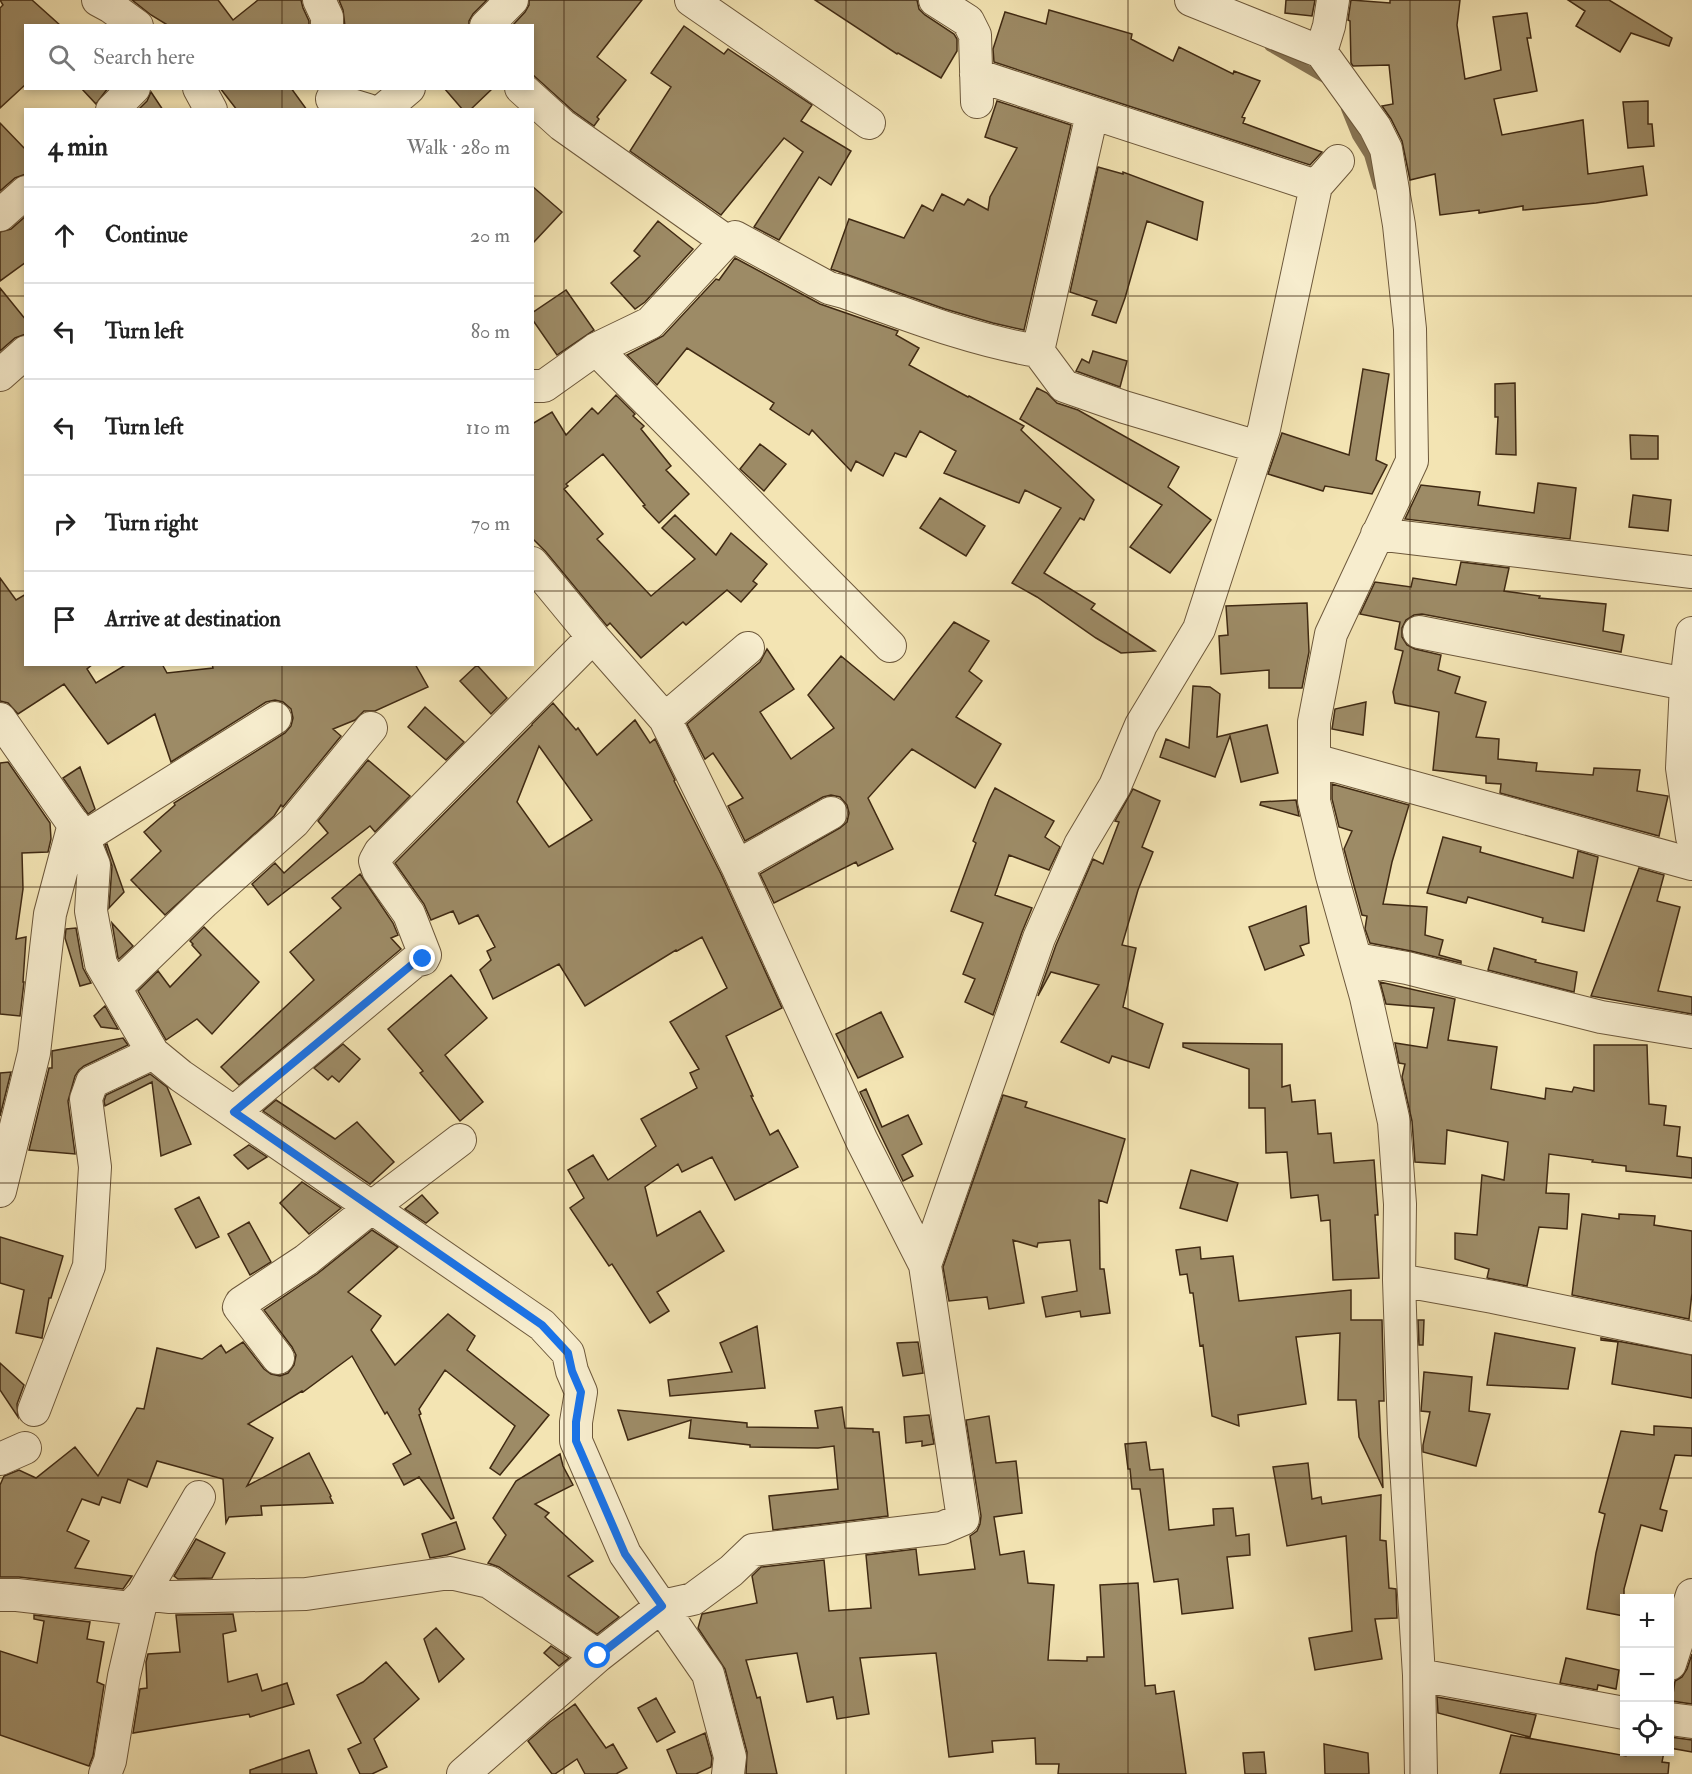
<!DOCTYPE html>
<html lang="en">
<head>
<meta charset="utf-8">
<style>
	:root { --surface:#fff; --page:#f6f6f6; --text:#222; --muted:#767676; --line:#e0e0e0 }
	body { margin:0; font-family:"IM FELL Double Pica",serif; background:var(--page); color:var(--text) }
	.controls { position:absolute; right:18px; bottom:18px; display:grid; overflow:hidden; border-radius:0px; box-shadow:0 3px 9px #0003 }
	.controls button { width:54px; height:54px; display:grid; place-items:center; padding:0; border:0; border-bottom:2px solid var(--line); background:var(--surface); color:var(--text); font:30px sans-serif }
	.stop { position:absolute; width:18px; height:18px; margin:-14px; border:4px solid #1a73e8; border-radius:50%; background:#fff }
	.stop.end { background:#1a73e8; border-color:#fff; box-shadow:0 2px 6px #0008 }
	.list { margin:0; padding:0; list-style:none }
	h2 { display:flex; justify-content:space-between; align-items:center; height:78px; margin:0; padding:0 24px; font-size:26px }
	h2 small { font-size:20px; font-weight:400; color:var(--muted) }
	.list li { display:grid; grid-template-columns:39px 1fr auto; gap:18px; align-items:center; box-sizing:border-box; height:96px; padding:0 24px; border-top:2px solid var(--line) }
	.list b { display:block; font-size:22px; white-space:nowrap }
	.list em { font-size:20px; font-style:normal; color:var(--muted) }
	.icon { flex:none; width:33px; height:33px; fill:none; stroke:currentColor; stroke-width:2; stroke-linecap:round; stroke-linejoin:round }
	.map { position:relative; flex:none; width:1692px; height:1774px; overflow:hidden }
	.search { position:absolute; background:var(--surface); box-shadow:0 3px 9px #0003; left:24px; top:24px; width:510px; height:66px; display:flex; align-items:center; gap:15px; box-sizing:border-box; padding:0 21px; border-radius:0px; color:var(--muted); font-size:22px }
	.panel { position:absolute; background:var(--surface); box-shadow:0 3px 9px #0003; left:24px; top:108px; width:510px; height:558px; border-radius:0px }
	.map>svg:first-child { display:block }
</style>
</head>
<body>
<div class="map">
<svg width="1692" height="1774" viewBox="0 0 1692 1774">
	<rect width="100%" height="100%" fill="#f3e4b3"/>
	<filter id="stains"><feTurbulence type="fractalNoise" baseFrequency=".00333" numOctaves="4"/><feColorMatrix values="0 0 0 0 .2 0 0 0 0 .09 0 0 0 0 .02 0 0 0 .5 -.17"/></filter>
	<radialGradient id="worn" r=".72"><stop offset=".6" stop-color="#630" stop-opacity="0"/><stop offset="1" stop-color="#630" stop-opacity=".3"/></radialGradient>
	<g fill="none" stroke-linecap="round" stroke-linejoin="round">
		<path stroke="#877453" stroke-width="8" d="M1269 47 1326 80
			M1345 109 1356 136 1368 155 1377 186"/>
	</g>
	<path fill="#9d8b66" stroke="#402a13" stroke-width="1.5" fill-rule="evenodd" d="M0 0H32L61 26H26V84L0 108V8L3 5Z
		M132 0H218L233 20 258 0H301L303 8 309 21V26H169L151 15Z
		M339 0H487L473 14 469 21V26H345L343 10Z
		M529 0H642L597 57 626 80 597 117 599 119 594 126 573 111 532 74V26H512L525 12 529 5Z
		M815 0H917L919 9 925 15 954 34 957 39V51L941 78 898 53 897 54Z
		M1286 0H1315L1312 16 1285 13Z
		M1351 0 1390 3V0H1460L1457 25 1465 79 1501 70 1493 17 1527 13 1531 38H1527L1537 91 1494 99 1502 135 1583 120 1588 174 1643 166 1647 195 1596 203 1523 210V206L1479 213V210L1440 215 1435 174 1410 180 1402 141 1391 119 1382 106 1393 104 1389 65 1353 66 1351 63 1350 21 1348 20Z
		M1568 0H1609L1672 38 1669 46 1631 33 1620 52 1576 26 1585 11Z
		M1049 10 1132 34 1131 39 1173 61 1179 47 1233 74 1234 71 1260 81 1242 117 1245 118 1243 123 1322 152 1310 165 994 62 993 49 1005 12 1046 24Z
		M684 26 724 54 728 49 812 105 801 121 851 151 831 185 819 177 779 240 754 227 803 152 784 138 721 215 630 151 671 87 651 73Z
		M81 88H108L96 104Z
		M220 88H291L307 110H237Z
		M444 88H493L470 110H463Z
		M151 92 163 110H138L147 101Z
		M997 101 1071 125 1024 330 993 323 945 309 831 269 849 219 904 238 922 205 933 211 942 194 964 205 968 199 988 210 990 197 1017 148 985 137Z
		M1648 101V124H1652L1654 146 1628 148 1623 102Z
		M0 123 26 150V174L15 178 0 191Z
		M1098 167 1123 174V172L1203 202 1197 240 1147 221 1125 298 1116 323 1092 315 1097 301 1070 292Z
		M532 186 562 212 532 244Z
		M26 216V262L0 281V232L11 229Z
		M658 221 693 249 645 302 635 309 611 283 640 256 634 251Z
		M735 258 820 304 898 331 896 335 919 348 909 365 968 397 969 396 1024 426 1021 430 1094 500 1084 520 1080 518 1044 573 1095 604 1091 609 1155 651 1121 653 1096 638 1037 597 1012 583 1061 508 1025 490 1019 503 944 473 956 451 920 431 906 457 895 453 883 476 856 461 851 471 812 430 809 435 770 409 774 403 687 348 657 385 627 355 663 336 716 279 719 280Z
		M0 288 26 320V334L15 338 0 351Z
		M566 290 594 330 557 355 532 319V313Z
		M1093 351 1127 361 1120 387 1076 371 1082 359 1089 363Z
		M1363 369 1389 374 1376 460 1387 465 1372 494 1325 486 1323 491 1268 474 1282 433 1349 455Z
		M1515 383 1516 455 1496 454 1498 417H1495V384Z
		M1037 388 1047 393 1057 403 1078 410 1179 467 1168 487 1211 520 1170 573 1130 547 1162 505 1020 419Z
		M616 395 635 414 633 416 644 426 641 429 671 466 666 470 689 494 659 523 643 506 645 505 603 454 566 484 568 486 564 489 603 534 597 539 651 596 695 559 662 528 675 515 716 555 731 533 767 564 753 581 757 584 741 602 727 590 686 625 683 622 641 658 610 623 607 626 546 552 532 538V424L552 412 566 435 592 408 598 414Z
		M1630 435 1658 436V459H1631Z
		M760 444 786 464 764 491 740 469Z
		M1538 483 1576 488 1570 539 1405 519 1421 485 1480 492 1478 505 1534 513Z
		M1633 495 1671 500 1668 531 1629 527Z
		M940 498 985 526 966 556 920 528Z
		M1461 562 1509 568 1504 591 1540 596 1539 598 1606 604 1603 631 1624 635 1621 652 1422 614 1414 615 1406 620 1402 628V637L1407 645 1415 649 1441 655 1438 670 1460 677 1455 693 1486 702 1476 737 1499 739 1498 759 1537 763 1536 771 1593 775 1594 768 1640 770 1637 791 1668 796 1659 836 1500 793 1501 784 1486 783V776L1433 770 1439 712 1395 703 1393 692 1403 651 1395 649 1400 622 1360 614 1375 582 1411 587 1413 578 1456 585Z
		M0 578 16 600 26 594V664H93L87 669 96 683 127 664H162L167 673 213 668 212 664H415L428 687 375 711H364L355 720 333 729 341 736 283 807 281 805 274 816 165 915 131 880 161 851 144 832 175 805 174 803 285 733 291 726 293 718 291 709 283 702 275 700 266 702 171 762 155 714 108 744 64 684 18 714 8 703 0 701Z
		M1307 603 1309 652 1302 688H1269V670L1221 674 1219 636 1228 635 1226 606Z
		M954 622 989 641 969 671 982 681 956 717 1001 744 975 788 912 749 868 798 893 849 858 866 856 862 774 903 760 874 840 828 847 822 849 813 847 805 840 797 831 795 823 797 745 841 728 806 743 798 713 753 705 759 687 724 760 662 767 649 794 689 760 712 791 759 834 728 808 695 841 656 894 700Z
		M477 665 507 698 491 714 460 681Z
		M1193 686 1210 687 1220 694 1217 737 1267 725 1278 773 1241 782 1230 736 1215 777 1160 757 1166 739 1189 748Z
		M1366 702 1363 735 1332 729 1335 709Z
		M553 703 576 730 578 728 597 755 635 720 650 743 655 739 675 780 674 781 721 874 782 1008 726 1036 753 1096H751L770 1135 778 1130 798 1167 735 1200 712 1157 682 1172 678 1164 645 1187 657 1236 700 1211 724 1251 657 1292 669 1311 650 1323 612 1264 609 1266 570 1208 584 1198 568 1170 593 1155 608 1180 656 1146 641 1119 697 1088 690 1073 699 1069 670 1022 727 988 702 937 677 951 676 950 585 1006 559 964 493 999 480 970 491 960 487 951 495 947 478 915 459 924 453 911 431 920 424 904 395 863 532 725V726V724ZM539 746 592 820 549 847 517 802Z
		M425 707 464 742 446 760 408 727Z
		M368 760 410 796 375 832 370 826 268 905 252 884 275 863 284 873 328 833 318 821Z
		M8 762 50 823 51 839 48 852 22 853 23 889 16 939 26 937 23 982H24L20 1016 0 1014V763Z
		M80 767 95 809 88 814 63 778Z
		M1332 784 1409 805 1392 862 1383 904 1427 907 1425 935 1443 940 1439 955 1461 961V963L1411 951 1370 943 1365 929 1367 916 1362 915 1344 849 1352 831 1339 827 1332 799Z
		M995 788 1054 821 1045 837 1060 847 1049 870 1009 855 995 895 1032 908 1022 932 993 1015 965 1002 975 979 963 974 983 923 951 911 976 843 973 841 989 800Z
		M1133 789 1160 801 1142 847 1153 852 1138 890 1122 945 1136 948 1123 1007 1163 1024 1149 1068 1112 1056 1109 1063 1061 1042 1099 985 1051 972 1038 996 1056 945 1093 859 1103 864 1119 822 1115 821Z
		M1296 800 1299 816 1260 805 1261 802Z
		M1443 837 1481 847 1480 852 1573 878 1578 851 1598 857 1584 931 1542 922 1543 918 1468 897 1466 903 1427 893Z
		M107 844 124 892 109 908 112 866 105 845Z
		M1639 868 1664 875 1657 901 1680 907 1658 991 1692 997V1014L1591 996Z
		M360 874 393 923 398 935 391 938 401 949 239 1085 221 1067 314 980 290 952 341 908 332 898Z
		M1306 906 1309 943 1300 946 1304 955 1265 970 1249 927Z
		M112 923 133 946 119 959 118 958Z
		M204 927 259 982 212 1034 197 1019 166 1040 138 991 158 971 170 987 201 955 192 945 193 944 190 941Z
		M76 928 83 968 91 983 80 986 65 938 66 929Z
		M1494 948 1536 960 1535 962 1577 972 1574 992 1488 970Z
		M451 975 487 1018 445 1055 483 1102 460 1121 420 1073 423 1071 388 1029Z
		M1380 982 1455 999 1448 1040 1497 1047 1491 1089 1545 1099 1546 1088 1572 1092 1574 1087 1594 1091V1045H1647L1649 1104 1666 1106 1664 1125 1680 1127 1677 1156 1692 1158V1178L1626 1171V1166L1592 1162 1593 1160 1549 1154 1546 1193 1569 1194 1567 1229 1539 1227 1527 1286 1487 1278 1489 1269 1455 1259V1233L1477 1235 1482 1175 1504 1180 1508 1142 1447 1130 1445 1164 1415 1162 1412 1121 1402 1077 1405 1064 1399 1063 1395 1043 1427 1048 1434 1008 1386 1004Z
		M105 1006 118 1029 101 1027 94 1016Z
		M881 1012 903 1057 858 1078 836 1034Z
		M123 1038 128 1045 84 1066 79 1070 75 1076 68 1101 75 1154 29 1150 49 1068H52V1051Z
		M1183 1043 1282 1044V1087L1290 1085 1292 1102 1315 1100 1318 1134 1331 1133 1334 1163 1374 1160 1378 1215H1375L1379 1278 1333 1280 1330 1220 1321 1221 1318 1195 1291 1198 1287 1152 1266 1153 1265 1108H1249V1069L1183 1047Z
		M343 1044 360 1059 339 1082 332 1076 328 1080 314 1068Z
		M11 1072 0 1116V1073Z
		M150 1074 167 1087 191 1144 161 1156 152 1082 105 1106 104 1101 106 1095Z
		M866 1089 882 1127 908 1115 922 1144 902 1155 913 1176 903 1181 860 1092Z
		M1003 1095 1027 1102 1025 1107 1125 1139 1107 1203 1099 1200 1100 1269H1104L1110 1313 1081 1317 1080 1311 1046 1317 1042 1297 1077 1291 1070 1240 1038 1243 1037 1247 1013 1240 1024 1303 989 1309 987 1297 949 1301 943 1267Z
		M276 1100 335 1139 357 1122 394 1162 370 1184 263 1111Z
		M249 1145 267 1157 248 1169 234 1155Z
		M1191 1170 1238 1183 1227 1221 1180 1208Z
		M302 1182 341 1208 309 1234 280 1203Z
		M422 1195 438 1213 426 1223 405 1209Z
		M199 1197 219 1237 196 1248 175 1209Z
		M1582 1214 1619 1219V1214L1655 1216 1654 1225 1692 1231V1293L1689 1319 1572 1295Z
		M249 1222 271 1262 250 1275 228 1234Z
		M372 1230 398 1247 348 1292 381 1316 371 1330 395 1365 448 1314 475 1336 467 1350 549 1415 500 1475 490 1468 515 1426 445 1370 419 1409 421 1414 419 1415 454 1518 451 1519 419 1477 404 1485 393 1464 411 1454 387 1412 385 1414 352 1356 303 1392 302 1391 248 1424 273 1438 247 1486 309 1453 331 1496 330 1497 333 1503 261 1506 262 1515 229 1517 226 1523 223 1479 157 1461 147 1487 128 1479 120 1503 102 1497 99 1505 82 1499 67 1531 89 1541 75 1568 132 1576 123 1589 19 1577H0V1485L4 1476 19 1470 36 1478 75 1447 98 1476 137 1408 144 1409 157 1348 202 1359 221 1345 226 1353 243 1342 264 1369 271 1374 280 1376 288 1373 294 1365 296 1355 292 1347 264 1310 317 1274Z
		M0 1237 63 1256 51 1298H49L42 1338 16 1333 24 1290 0 1283Z
		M1200 1247 1201 1259 1233 1256 1239 1301 1351 1290V1320H1382L1384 1401H1379L1383 1488 1359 1437 1356 1400H1338L1340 1333 1296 1337 1306 1404 1238 1415 1239 1426 1212 1416 1203 1345 1200 1346 1193 1293H1190L1187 1274 1180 1275 1176 1250Z
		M1418 1320H1424L1423 1345H1419Z
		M757 1326 765 1388 670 1396 668 1380 732 1372 720 1343Z
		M1495 1333 1575 1348 1568 1389 1487 1385Z
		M1601 1338 1692 1355V1398L1612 1384 1618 1342 1601 1340Z
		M918 1342 923 1373 903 1376 897 1343Z
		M0 1363 24 1385 17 1404 18 1417 0 1390Z
		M1424 1372 1472 1377 1469 1411 1490 1414 1476 1466 1423 1452V1445L1430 1412 1421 1411Z
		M842 1407 845 1428 873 1429V1432H879L888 1516 773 1530 769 1496 838 1489 834 1446 818 1448 750 1447V1445L689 1438 691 1420 628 1440 618 1410 747 1423V1427L818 1428 815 1411Z
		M929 1415 934 1444 922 1446V1441L906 1443 904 1417Z
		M989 1416 996 1463 1016 1461 1022 1513 994 1517 1000 1555 1024 1551 1028 1583 1054 1585 1048 1660 1087 1661V1657H1104L1100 1585 1138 1583 1145 1686 1155 1685 1156 1694 1174 1691 1186 1774H1058L1059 1764H1036L1035 1738 992 1741 993 1752 949 1757 936 1653 860 1658 869 1714 837 1719 833 1697 807 1702 797 1653 746 1660 757 1698 760 1697 777 1774H746L747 1752 725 1669 698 1628 702 1614 757 1603 752 1576 761 1567 824 1560 829 1611 871 1608 866 1555 916 1549 919 1575 975 1569 970 1536 977 1531 980 1524 981 1516 966 1420Z
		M1654 1426 1692 1428V1456L1675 1455 1660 1509 1667 1511 1662 1531 1641 1525 1624 1589V1616L1587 1609 1596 1553 1605 1514 1599 1512 1621 1431 1654 1435Z
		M1146 1442 1150 1470 1163 1469 1169 1530 1214 1525 1213 1509 1233 1508 1236 1536 1249 1534 1250 1555 1227 1557 1233 1608 1182 1614 1178 1579 1154 1582 1140 1489H1132L1130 1469H1128L1125 1444Z
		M560 1454 563 1466 573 1485 535 1504 549 1513 545 1517 593 1561 568 1576 619 1617 597 1634 499 1567 488 1563 506 1535 493 1518 516 1481Z
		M1308 1463 1312 1499 1321 1497 1322 1504 1381 1495 1380 1540 1386 1541 1389 1588 1396 1589 1397 1618 1375 1619 1382 1659 1315 1670 1309 1638 1352 1631 1346 1536 1287 1546 1273 1467Z
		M456 1522 465 1549 447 1555 430 1558 422 1534Z
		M196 1539 225 1553 212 1578 178 1579 174 1576Z
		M233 1614 236 1631 223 1634 228 1682 257 1674 262 1691 287 1683 294 1704 250 1717 249 1714 133 1733 140 1689 147 1688 146 1662 148 1654 180 1652 176 1615Z
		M34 1615 90 1622 87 1639 104 1642 97 1682 104 1685 93 1756 89 1766 0 1735V1651L37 1663 44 1621 34 1619Z
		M436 1628 464 1659 439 1682 424 1639Z
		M551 1646 569 1658 559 1666 544 1653Z
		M1692 1654V1704L1672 1701 1675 1681 1682 1677 1687 1669Z
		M1566 1658 1619 1670 1616 1689 1598 1685 1597 1690 1560 1683Z
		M386 1662 419 1699 374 1739 387 1767 372 1774H360L348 1749 361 1743 337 1695 363 1682Z
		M1437 1697 1536 1715 1530 1737 1438 1713Z
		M656 1698 675 1732 657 1742 638 1708Z
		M575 1704 606 1748 613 1744 627 1768 616 1774H585L577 1759 555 1774H552L528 1741 550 1722Z
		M705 1733 712 1758 711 1767 696 1774H677L667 1750Z
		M1511 1735 1626 1756 1627 1752H1664L1662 1762 1669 1763 1668 1774H1500Z
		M1670 1737 1692 1740V1752L1670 1748Z
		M1324 1744 1368 1753 1369 1774H1325Z
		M309 1750 317 1774H250V1770Z
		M1264 1752 1266 1774H1245L1243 1753Z"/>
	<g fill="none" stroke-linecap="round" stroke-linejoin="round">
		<defs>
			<path id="minor" d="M98 0 111 7 137 26
				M319 0 327 17V26
				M691 0 869 123
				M935 0 968 21 975 35 977 102
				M1191 0 1321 52
				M1333 0 1329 26 1321 52 1375 127 1386 149 1399 225 1410 329 1412 461 1331 634 1314 722V801L1332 876 1366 997 1394 1122 1400 1204 1399 1280 1404 1433 1419 1675 1421 1774
				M486 26 512 0
				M976 75 1316 186
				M199 88 211 110
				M521 88 562 125 726 241
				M332 99 368 110
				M112 110 134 88
				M383 110 409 88
				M0 215 26 192
				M596 349 890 646
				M1038 351 1092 114
				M0 375 26 352
				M532 386H544L596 349 650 323 726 241 735 237 829 288 844 292C908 315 971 340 1038 351L1064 386 1124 407 1258 447
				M1377 534 1692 572
				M1419 632 1686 684
				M1692 633 1686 684 1682 768 1692 837
				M0 719 83 838 94 865 91 911 101 964 153 1053 181 1076 542 1325 568 1353 572 1371 581 1392 576 1422V1441L625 1554 708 1674 730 1757 728 1774
				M665 719 748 648
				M1314 760 1692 864
				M83 838 275 718
				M737 866 831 813
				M1356 959 1407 968 1601 1017 1692 1032
				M115 988 204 902 294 822 371 728
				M234 1112 415 961 423 959 425 955 409 914 378 870 375 861 380 852 593 637
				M0 1191 34 1053 50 914 74 824
				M925 1265 1039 938 1080 845 1115 786 1141 725 1199 629 1264 429 1316 186 1338 161
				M1399 1280 1493 1297 1692 1338
				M278 1358 239 1307 241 1303 306 1260 372 1207 460 1140
				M34 1410 89 1266 95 1167 86 1099 92 1082 153 1053
				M0 1459 25 1448
				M143 1594 170 1597 306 1594 450 1573 489 1582 598 1656
				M0 1595H17L130 1608 143 1594 199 1497
				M1670 1664 1692 1595
				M1419 1675 1624 1713
				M1670 1719 1692 1722
				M105 1774 110 1761 124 1676 143 1594
				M463 1774 598 1656 662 1606 693 1599 731 1571 753 1550 942 1528 963 1519 925 1265 862 1141 737 866 665 719 593 637 532 563"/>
		</defs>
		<use href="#minor" stroke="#6d583b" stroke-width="34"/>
		<use href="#minor" stroke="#f7edce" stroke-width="32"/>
	</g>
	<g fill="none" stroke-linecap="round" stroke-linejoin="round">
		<path stroke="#1a73e8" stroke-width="8" d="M423 959 415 962 234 1112 542 1325 568 1353 572 1371 581 1392 576 1422V1441L625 1554 662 1606 598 1656"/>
	</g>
	<path fill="none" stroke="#402a13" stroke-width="1.5" stroke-opacity="0.55" d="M282 0V26M564 0V1774M846 0V1774M1128 0V1774M1410 0V1774M282 88V110M0 296H26M532 296H1692M0 591H26M532 591H1692M282 664V1774M0 887H1692M0 1183H1692M0 1478H1692"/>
	<rect width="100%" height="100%" filter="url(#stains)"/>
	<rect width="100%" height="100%" fill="url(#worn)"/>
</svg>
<div class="controls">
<button>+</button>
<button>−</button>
<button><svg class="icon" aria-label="locate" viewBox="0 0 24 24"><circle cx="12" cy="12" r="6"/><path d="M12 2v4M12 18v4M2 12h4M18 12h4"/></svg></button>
</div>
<div class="stop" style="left:598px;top:1656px"></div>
<div class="stop end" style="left:423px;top:959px"></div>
<div class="search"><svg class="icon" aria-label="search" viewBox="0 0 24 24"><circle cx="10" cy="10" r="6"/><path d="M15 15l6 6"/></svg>Search here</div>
<section class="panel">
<h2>4 min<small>Walk · 280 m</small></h2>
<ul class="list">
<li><svg class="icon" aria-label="ahead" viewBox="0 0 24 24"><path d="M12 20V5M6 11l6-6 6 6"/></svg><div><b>Continue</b></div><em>20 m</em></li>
<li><svg class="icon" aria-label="left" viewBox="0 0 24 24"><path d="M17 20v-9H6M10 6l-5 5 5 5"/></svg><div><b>Turn left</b></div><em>80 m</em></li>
<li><svg class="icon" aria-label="left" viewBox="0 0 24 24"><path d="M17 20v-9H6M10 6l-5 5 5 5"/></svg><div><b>Turn left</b></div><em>110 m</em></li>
<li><svg class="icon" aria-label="right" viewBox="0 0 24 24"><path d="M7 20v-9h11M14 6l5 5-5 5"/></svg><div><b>Turn right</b></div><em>70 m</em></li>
<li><svg class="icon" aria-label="arrive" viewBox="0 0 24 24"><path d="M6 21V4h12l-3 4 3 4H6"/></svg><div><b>Arrive at destination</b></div></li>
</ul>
</section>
</div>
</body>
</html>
